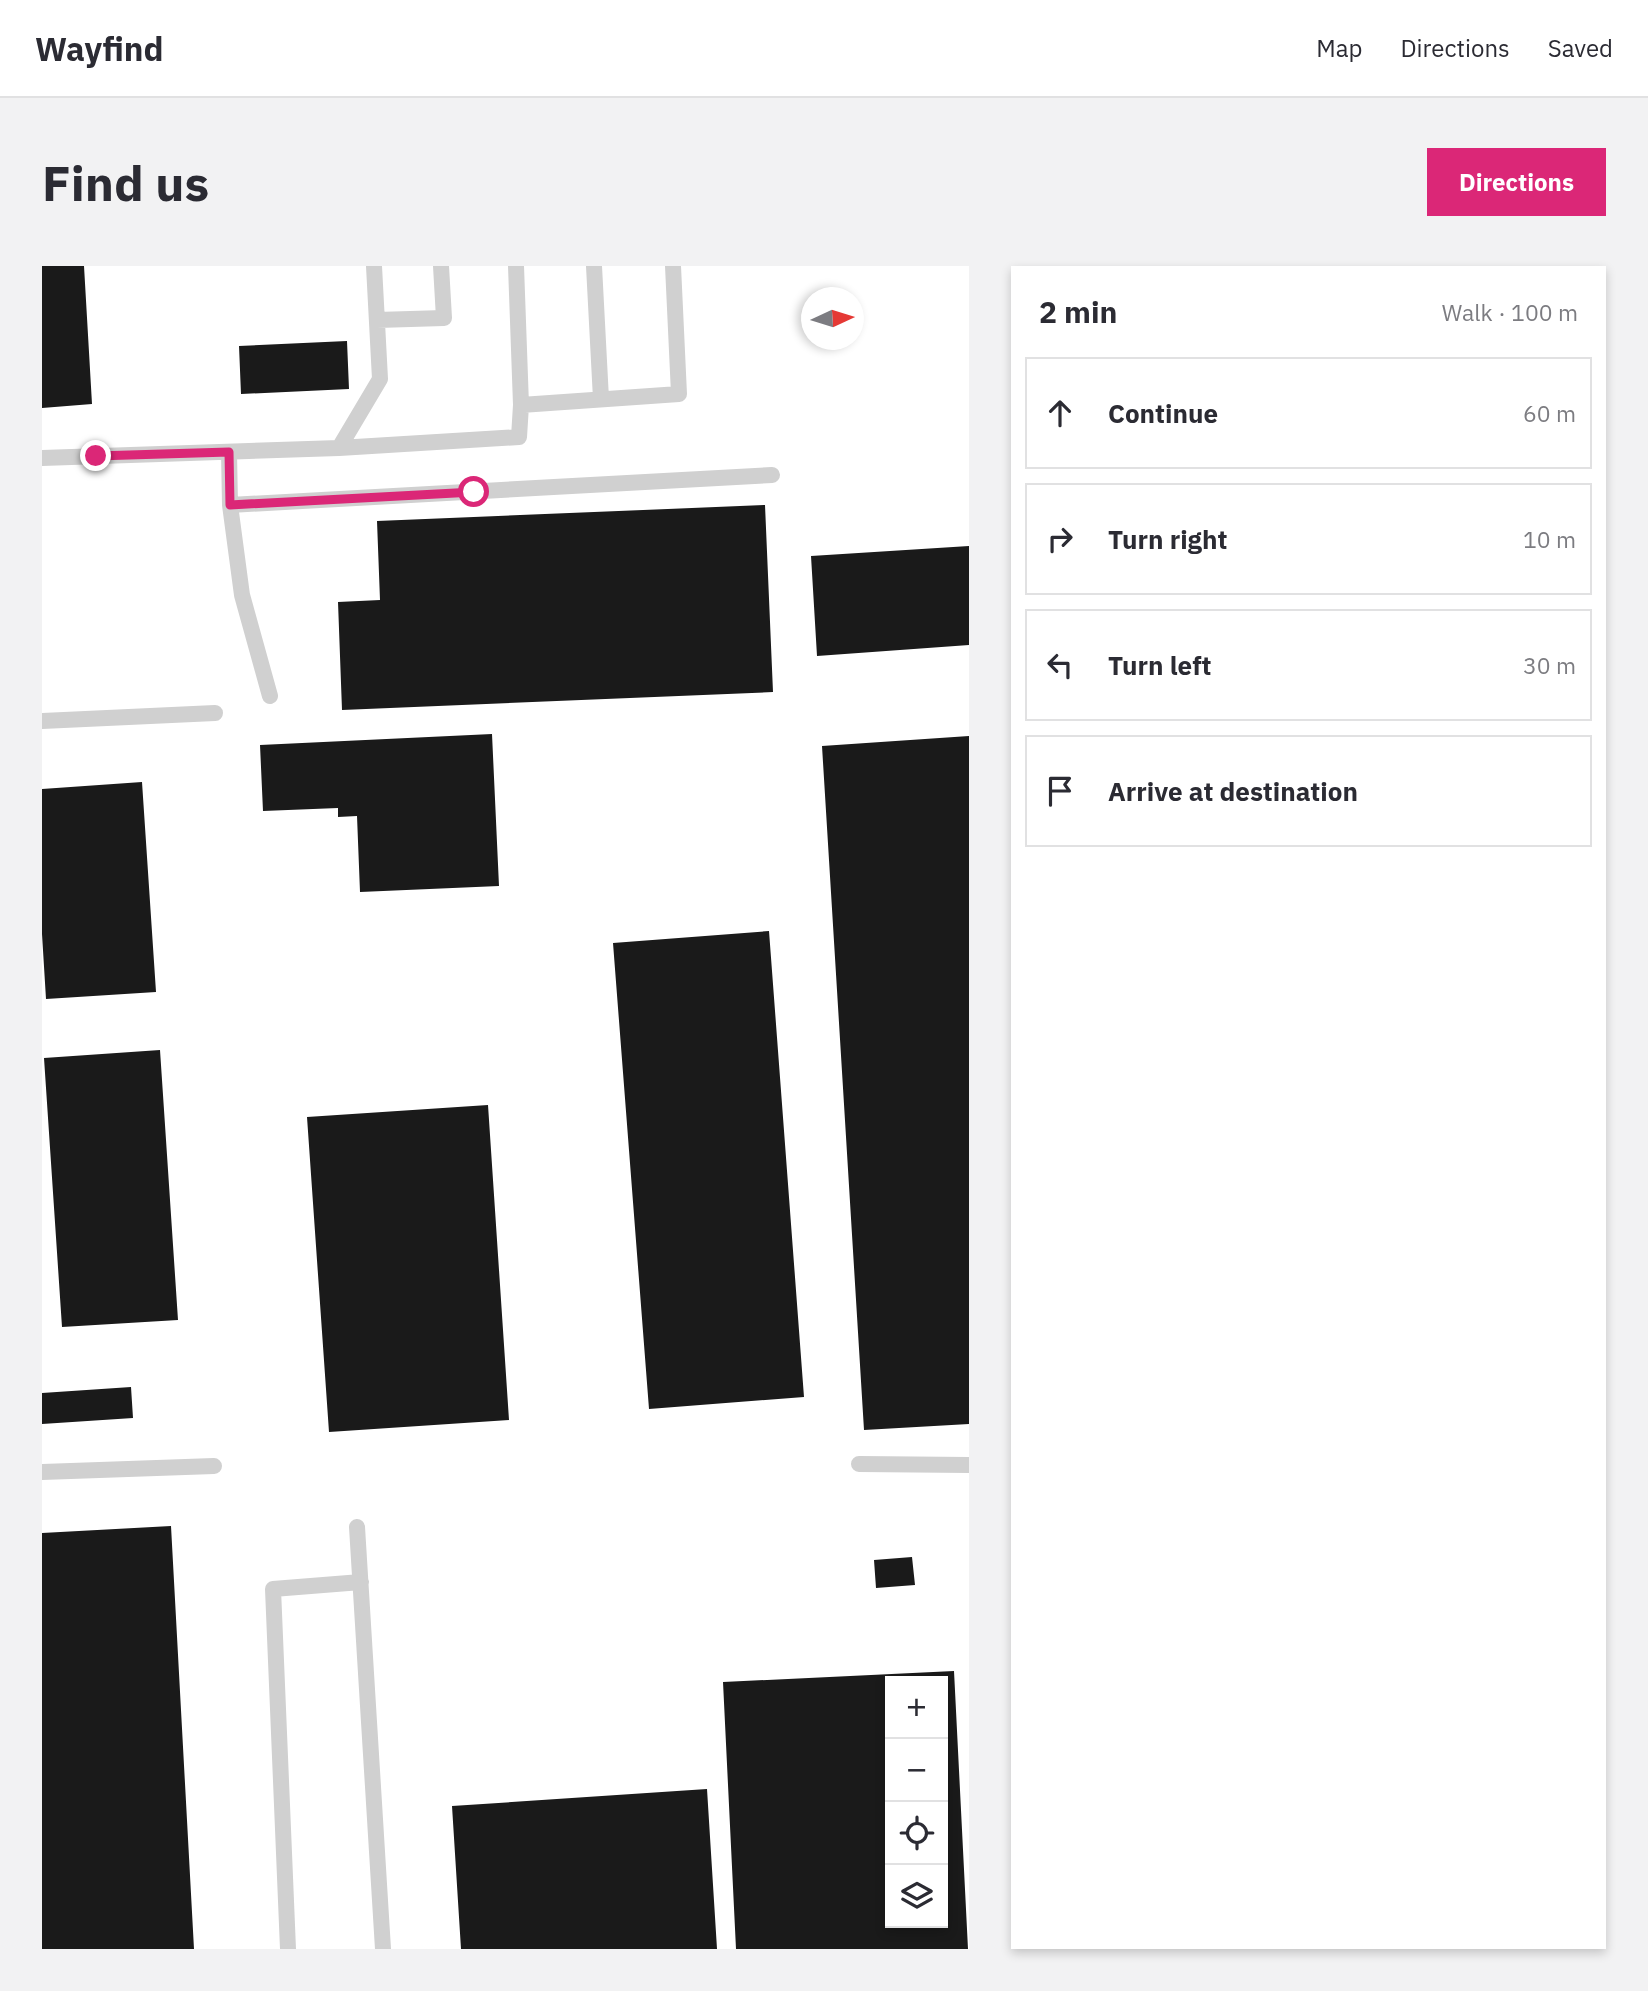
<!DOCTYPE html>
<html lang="en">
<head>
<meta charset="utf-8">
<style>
	:root { --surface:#fff; --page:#f2f2f3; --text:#2b2b33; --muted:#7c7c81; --line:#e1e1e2; --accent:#db2777 }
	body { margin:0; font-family:"IBM Plex Sans",sans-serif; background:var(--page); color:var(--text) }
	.controls { position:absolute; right:21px; bottom:21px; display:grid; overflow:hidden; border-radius:0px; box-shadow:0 4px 10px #0003 }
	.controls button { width:63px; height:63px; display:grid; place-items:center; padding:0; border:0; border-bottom:2px solid var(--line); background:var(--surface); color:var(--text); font:35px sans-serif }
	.compass { position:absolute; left:759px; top:21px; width:63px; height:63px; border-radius:50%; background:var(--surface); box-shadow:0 4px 10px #0003; rotate:86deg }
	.stop { position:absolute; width:21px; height:21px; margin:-16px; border:5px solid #db2777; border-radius:50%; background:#fff }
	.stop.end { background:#db2777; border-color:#fff; box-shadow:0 2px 7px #0008 }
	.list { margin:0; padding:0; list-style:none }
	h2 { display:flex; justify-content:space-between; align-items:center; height:91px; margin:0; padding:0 28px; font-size:30px }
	h2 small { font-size:23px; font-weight:400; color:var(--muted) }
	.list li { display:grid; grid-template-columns:46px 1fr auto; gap:21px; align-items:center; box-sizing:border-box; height:112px; margin:0 14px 14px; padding:0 14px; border:2px solid var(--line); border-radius:0px }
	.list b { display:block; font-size:26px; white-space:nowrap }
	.list em { font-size:23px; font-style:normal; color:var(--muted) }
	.icon { flex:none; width:38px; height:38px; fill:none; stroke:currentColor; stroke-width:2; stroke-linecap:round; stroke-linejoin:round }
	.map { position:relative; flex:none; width:927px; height:1683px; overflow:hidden; border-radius:0px }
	header { display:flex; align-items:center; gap:42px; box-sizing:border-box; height:98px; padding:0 35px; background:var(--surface); border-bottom:2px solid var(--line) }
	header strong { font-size:33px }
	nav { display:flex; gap:38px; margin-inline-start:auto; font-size:24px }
	.intro { display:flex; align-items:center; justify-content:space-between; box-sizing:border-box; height:168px; padding:0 42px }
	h1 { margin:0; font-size:49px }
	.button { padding:18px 32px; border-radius:0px; background:var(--accent); color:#fff; font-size:24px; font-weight:700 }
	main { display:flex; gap:42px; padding:0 42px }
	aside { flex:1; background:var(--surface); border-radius:0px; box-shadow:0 4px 10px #0003 }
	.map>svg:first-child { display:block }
</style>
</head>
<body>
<header>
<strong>Wayfind</strong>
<nav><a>Map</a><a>Directions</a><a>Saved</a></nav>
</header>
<div class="intro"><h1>Find us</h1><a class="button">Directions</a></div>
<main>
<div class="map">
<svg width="927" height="1683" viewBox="0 0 927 1683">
	<rect width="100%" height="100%" fill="#fff"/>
	<path fill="#1a1a1a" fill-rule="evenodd" d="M0 0H42L50 138 0 142Z
		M305 75 307 123 199 128 197 80Z
		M723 239 731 426 300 444 296 336 338 334 335 255Z
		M927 280V379L775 390 769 290Z
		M450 468 457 620 318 626 315 550 296 551V542L221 545 218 479Z
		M927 470V1158L822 1164 780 480Z
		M100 516 114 726 4 733 0 668V523Z
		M727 665 762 1131 607 1143 571 677Z
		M118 784 136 1054 20 1061 2 792Z
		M446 839 467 1154 287 1166 265 851Z
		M89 1121 91 1152 0 1158V1127Z
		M129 1260 152 1683H0V1267Z
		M870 1291 873 1319 834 1322 832 1294Z
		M912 1405 926 1683H694L681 1416ZM848 1415H901V1657H848Z
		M665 1523 675 1683H419L410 1540Z"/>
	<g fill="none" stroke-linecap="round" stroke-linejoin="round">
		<path stroke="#d0d0d0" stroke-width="16" d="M552 0 559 133
			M335 54 402 52 399 0
			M479 139 637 128 631 0
			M297 182 477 171 479 139 474 0
			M187 186 188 239 200 329 228 430
			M0 192 297 182 338 113 332 0
			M188 239 730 209
			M0 455 173 447
			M817 1198 927 1199
			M0 1206 172 1200
			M315 1261 341 1683
			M246 1683 231 1323 319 1316"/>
	</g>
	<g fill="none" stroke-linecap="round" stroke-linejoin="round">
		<path stroke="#db2777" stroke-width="9" d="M54 190 187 186 188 239 432 226"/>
	</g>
</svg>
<div class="controls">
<button>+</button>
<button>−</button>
<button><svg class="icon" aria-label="locate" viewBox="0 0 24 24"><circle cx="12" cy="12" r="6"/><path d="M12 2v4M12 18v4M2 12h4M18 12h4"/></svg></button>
<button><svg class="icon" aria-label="layers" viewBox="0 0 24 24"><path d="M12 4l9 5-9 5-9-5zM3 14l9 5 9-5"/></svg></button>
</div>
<svg class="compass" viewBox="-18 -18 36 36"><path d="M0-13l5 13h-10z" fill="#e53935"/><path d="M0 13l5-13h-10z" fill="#7c7c81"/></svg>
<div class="stop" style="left:432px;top:226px"></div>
<div class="stop end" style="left:54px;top:190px"></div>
</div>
<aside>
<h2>2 min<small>Walk · 100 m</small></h2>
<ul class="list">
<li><svg class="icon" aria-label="ahead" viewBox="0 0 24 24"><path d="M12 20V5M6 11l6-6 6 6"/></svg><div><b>Continue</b></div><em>60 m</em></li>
<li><svg class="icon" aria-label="right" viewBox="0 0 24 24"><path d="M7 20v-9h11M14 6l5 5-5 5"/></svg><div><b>Turn right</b></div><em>10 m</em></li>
<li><svg class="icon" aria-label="left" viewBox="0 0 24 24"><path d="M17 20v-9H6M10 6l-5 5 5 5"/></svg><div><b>Turn left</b></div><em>30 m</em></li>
<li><svg class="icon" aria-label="arrive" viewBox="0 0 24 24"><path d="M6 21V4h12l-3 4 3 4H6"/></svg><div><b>Arrive at destination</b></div></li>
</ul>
</aside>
</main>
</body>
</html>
